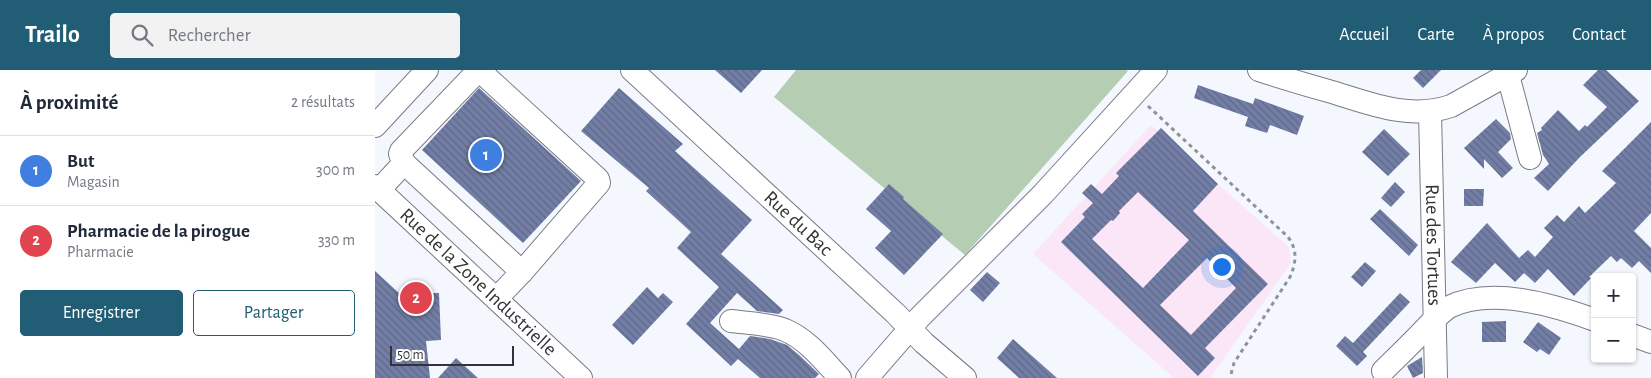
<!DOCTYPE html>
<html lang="fr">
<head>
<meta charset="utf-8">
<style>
	:root { --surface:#fff; --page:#f2f2f3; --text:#1f2937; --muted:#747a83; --line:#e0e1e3; --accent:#215e75 }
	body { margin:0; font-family:"Alegreya Sans",sans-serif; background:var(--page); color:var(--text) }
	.controls { position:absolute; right:15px; bottom:15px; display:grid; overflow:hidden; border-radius:5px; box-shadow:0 1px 4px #0004 }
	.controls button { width:45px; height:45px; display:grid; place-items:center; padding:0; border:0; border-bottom:1px solid var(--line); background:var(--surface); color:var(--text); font:25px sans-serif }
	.scale { position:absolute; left:15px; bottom:12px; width:124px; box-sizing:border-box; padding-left:5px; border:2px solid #323336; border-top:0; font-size:14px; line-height:18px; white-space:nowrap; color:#323336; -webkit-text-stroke:4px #fff; paint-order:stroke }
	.you { position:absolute; left:846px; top:196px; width:18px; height:18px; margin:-12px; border:4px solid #fff; border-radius:50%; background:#1a73e8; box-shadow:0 0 0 8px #1a73e833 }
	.badge { display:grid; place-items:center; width:32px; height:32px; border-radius:50%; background:var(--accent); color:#fff; font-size:16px; font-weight:700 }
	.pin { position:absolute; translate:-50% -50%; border:2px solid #fff; box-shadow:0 1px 5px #0006 }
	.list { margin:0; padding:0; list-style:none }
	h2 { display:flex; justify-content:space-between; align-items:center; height:65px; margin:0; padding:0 20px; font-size:21px }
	h2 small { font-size:16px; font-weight:400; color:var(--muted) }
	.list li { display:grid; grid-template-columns:32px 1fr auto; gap:15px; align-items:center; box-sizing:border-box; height:70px; padding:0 20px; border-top:1px solid var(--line) }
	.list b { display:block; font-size:19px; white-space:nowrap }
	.list p { margin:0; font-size:16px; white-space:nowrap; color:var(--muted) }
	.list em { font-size:16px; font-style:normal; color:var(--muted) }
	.actions { display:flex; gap:10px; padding:15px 20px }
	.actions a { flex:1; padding:11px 0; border:1px solid var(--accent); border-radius:5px; text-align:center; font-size:18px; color:var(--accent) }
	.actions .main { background:var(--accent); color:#fff }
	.icon { flex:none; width:28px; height:28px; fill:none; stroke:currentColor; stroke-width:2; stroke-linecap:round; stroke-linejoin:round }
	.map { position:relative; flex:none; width:1276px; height:308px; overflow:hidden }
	header { display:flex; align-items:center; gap:30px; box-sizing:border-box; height:70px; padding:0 25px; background:var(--accent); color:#fff }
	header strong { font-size:24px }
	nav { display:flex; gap:28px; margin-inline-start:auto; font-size:18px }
	.search { width:350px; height:45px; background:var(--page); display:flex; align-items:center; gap:12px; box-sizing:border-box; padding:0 18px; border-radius:5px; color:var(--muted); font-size:19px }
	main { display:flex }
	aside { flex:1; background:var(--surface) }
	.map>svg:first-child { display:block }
</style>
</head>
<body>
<header>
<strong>Trailo</strong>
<div class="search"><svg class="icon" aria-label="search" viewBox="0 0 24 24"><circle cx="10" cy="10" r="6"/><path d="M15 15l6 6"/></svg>Rechercher</div>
<nav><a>Accueil</a><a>Carte</a><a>À propos</a><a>Contact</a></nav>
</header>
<main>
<aside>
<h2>À proximité<small>2 résultats</small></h2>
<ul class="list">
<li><span class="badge" style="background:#3f7fe0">1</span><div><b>But</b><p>Magasin</p></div><em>300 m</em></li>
<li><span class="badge" style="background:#e0444e">2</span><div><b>Pharmacie de la pirogue</b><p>Pharmacie</p></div><em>330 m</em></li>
</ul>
<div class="actions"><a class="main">Enregistrer</a><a>Partager</a></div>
</aside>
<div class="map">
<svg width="1276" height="308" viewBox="0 0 1276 308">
	<defs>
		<pattern id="building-back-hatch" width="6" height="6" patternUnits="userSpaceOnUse" patternTransform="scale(1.25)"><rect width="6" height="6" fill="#727ea5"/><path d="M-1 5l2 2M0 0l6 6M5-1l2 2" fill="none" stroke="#5e6887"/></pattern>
	</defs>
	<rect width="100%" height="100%" fill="#f4f7fe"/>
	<path fill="#fae6f7" d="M776 55 914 177 916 193 835 308H799L658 184Z"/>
	<path fill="#b5cdb3" d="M421 0H751L753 1 590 185 399 27Z"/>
	<path fill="url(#building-back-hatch)" fill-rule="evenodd" d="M340 0H387L366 23Z
		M1046 0H1066L1048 18 1038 8Z
		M1223 0H1231L1264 31 1205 87 1173 121 1159 108 1174 94 1168 85 1162 63 1167 60 1166 58 1183 40 1204 61 1210 55 1212 57 1232 37 1208 15Z
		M823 15 878 34 880 28 929 46 922 65 895 55 892 63 870 56 873 47 819 28Z
		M104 18 206 111 148 173 47 80Z
		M244 18 308 74 300 81 377 150 346 184 408 240 404 244 382 241 362 223 335 253 364 279 375 266 395 269 412 275 424 285 444 304 440 308H385L363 289 356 296 311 254 344 217 302 178 316 162 271 121 274 118 206 61Z
		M1121 49 1135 63 1136 69 1123 82 1138 98 1127 108 1109 89V99L1089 78Z
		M1276 52V143L1259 161 1276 178V203L1264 191 1257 198 1246 188 1242 192 1236 186 1214 207 1216 208 1199 226 1173 199 1160 213 1149 203 1140 212 1120 193 1101 213 1076 192 1112 153 1144 188 1153 180 1160 187 1178 167 1169 158 1182 145 1189 152 1204 136 1210 143 1241 113 1227 101Z
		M786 58 843 114 818 141 893 214 830 278 840 288 823 306 686 172 710 147 707 144 718 133 707 123 716 114 727 124 744 106 741 103ZM763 122 814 170 768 218 717 169 736 150 738 151 745 143 744 141ZM832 188 861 218 816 265 785 235Z
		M1009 59 1035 84 1013 106 987 82Z
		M1020 112 1030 122 1016 137 1006 128Z
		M514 114 529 127 528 129 568 164 529 205 500 178 516 161 491 139Z
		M1089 119H1109L1108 136H1089Z
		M1005 139 1043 175 1034 186 995 149Z
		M990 192 1001 201 987 217 976 207Z
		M0 201 25 224H36L40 219 44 223H64L66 270 51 271 55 308H0Z
		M612 202 625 213 608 232 595 220Z
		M272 217 283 228 288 223 298 232 258 275 237 255Z
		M1025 223 1035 232 988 282 992 286 982 296 961 276 970 266 978 273Z
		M1131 251V272H1107V252Z
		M1163 252 1186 268 1174 285 1165 279 1162 282 1148 272Z
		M638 269 682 308H644L622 288Z
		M1047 287 1048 303 1038 308 1032 296Z
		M81 288 103 308H63Z"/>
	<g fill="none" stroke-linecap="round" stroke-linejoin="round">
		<defs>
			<g id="minor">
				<path id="s1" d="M257 0 520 243 549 273 590 308"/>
				<path d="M884 0C908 8 932 15 957 22 996 34 1035 50 1076 36L1141 0"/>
				<path d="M1133 5 1155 88"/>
				<path id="s2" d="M1055 41 1061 308"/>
				<path d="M0 56 52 0"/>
				<path d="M29 93 147 202"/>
				<path id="s3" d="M0 116 206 308"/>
				<path d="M4 120 29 93 25 84 26 81 100 4 106 2 223 109 224 113 147 202 122 228"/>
				<path d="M356 251C371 253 397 254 410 260 432 269 449 291 465 308"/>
				<path d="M1257 265 1276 272"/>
				<path d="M1008 301C1022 287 1037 273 1051 258 1058 251 1066 242 1074 237 1116 216 1179 235 1220 250"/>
				<path d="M492 308 545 247 668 124 781 0"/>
			</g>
		</defs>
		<use href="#minor" stroke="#7a7c85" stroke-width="24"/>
		<path stroke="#909297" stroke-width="3" stroke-dasharray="4 4" stroke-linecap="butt" d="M773 36 913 167C923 180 921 193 915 207L859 293 855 308"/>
		<use href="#minor" stroke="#fff" stroke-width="22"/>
	</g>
	<g text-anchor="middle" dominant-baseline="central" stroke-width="4" stroke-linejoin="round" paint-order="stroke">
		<g font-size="20" fill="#323336" stroke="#fff">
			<text stroke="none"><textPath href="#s1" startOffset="226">Rue du Bac</textPath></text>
			<text stroke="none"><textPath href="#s2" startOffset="134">Rue des Tortues</textPath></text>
			<text stroke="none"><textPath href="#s3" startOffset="141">Rue de la Zone Industrielle</textPath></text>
		</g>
	</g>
</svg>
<div class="controls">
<button>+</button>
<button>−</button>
</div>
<div class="scale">50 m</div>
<div class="you"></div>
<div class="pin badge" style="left:111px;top:85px;background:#3f7fe0">1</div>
<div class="pin badge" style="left:41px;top:228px;background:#e0444e">2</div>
</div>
</main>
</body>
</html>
